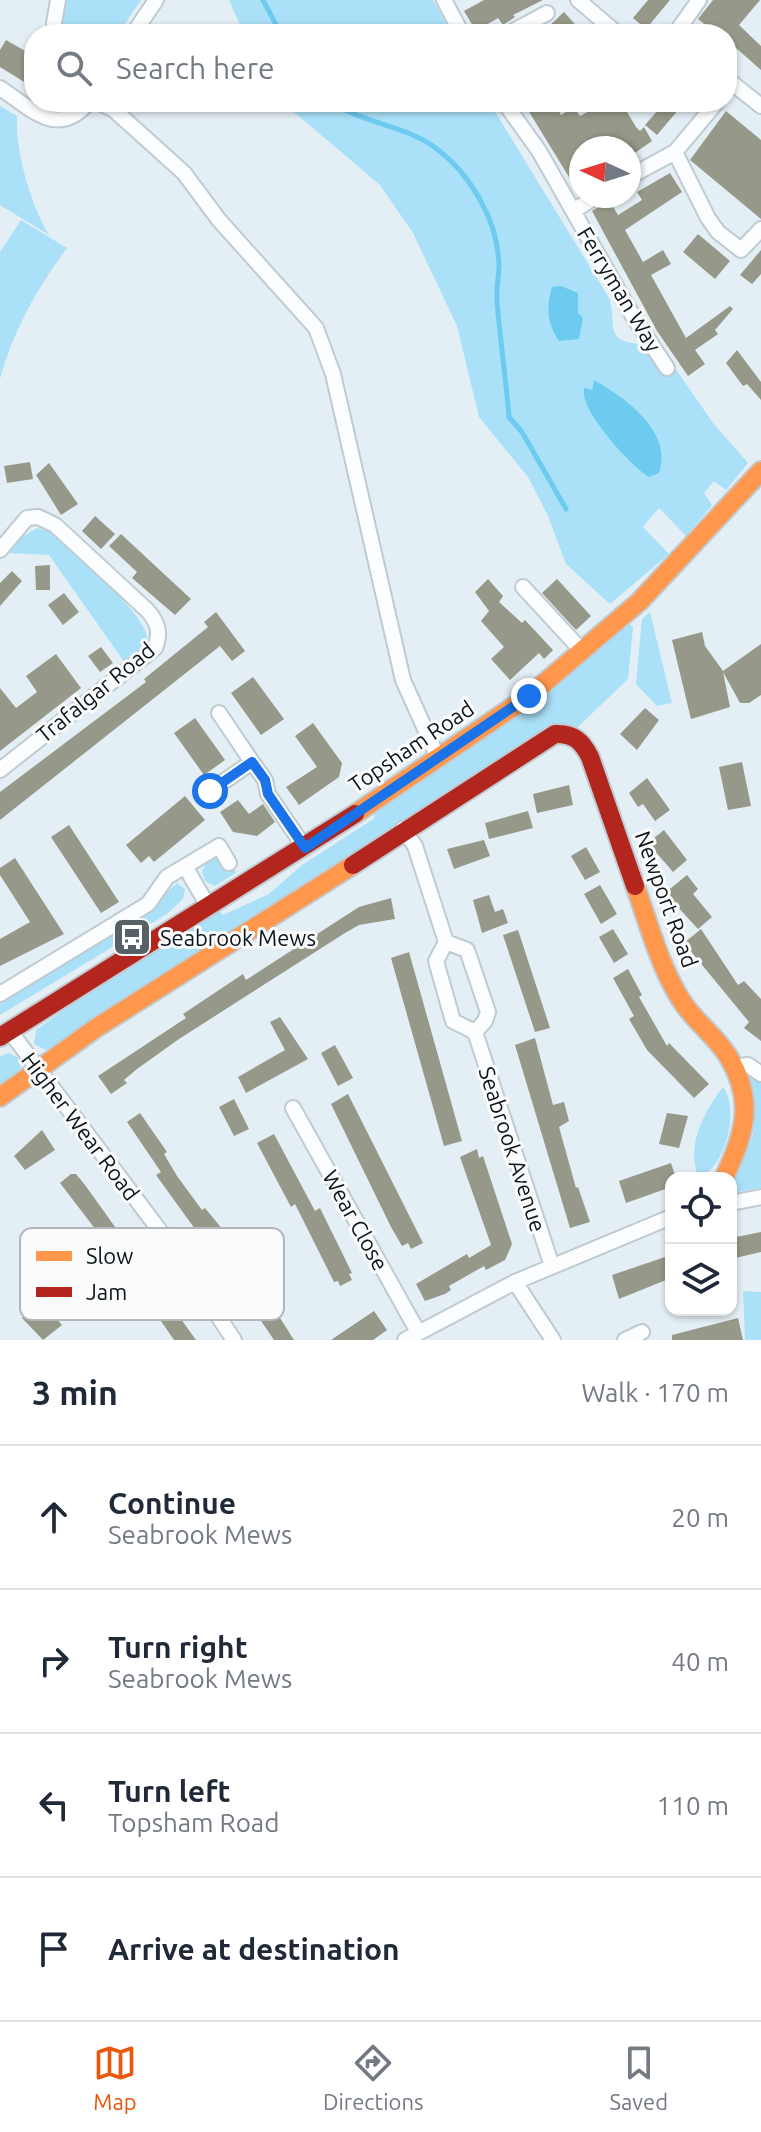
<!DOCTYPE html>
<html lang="en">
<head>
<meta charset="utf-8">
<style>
	:root { --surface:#fff; --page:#f2f2f3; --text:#1f2937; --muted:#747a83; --line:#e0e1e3; --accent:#ea580c }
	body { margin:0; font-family:Ubuntu,sans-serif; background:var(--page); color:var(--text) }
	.controls { position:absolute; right:24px; bottom:24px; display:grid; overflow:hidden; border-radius:16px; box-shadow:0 2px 6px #0004 }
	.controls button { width:72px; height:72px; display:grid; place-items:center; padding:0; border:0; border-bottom:2px solid var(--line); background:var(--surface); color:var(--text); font:40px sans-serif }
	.compass { position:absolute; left:569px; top:136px; width:72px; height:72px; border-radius:50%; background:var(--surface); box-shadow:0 2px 6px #0004; rotate:274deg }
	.stop { position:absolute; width:24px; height:24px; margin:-18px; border:6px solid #1a73e8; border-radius:50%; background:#fff }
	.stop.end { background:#1a73e8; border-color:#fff; box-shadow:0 2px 8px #0008 }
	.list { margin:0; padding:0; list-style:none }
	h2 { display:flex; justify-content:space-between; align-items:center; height:104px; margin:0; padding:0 32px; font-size:34px }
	h2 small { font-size:26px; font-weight:400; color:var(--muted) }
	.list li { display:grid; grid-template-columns:52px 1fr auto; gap:24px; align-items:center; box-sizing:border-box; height:144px; padding:0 32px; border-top:2px solid var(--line) }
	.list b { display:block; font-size:30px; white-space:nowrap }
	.list p { margin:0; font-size:26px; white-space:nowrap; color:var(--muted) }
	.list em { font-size:26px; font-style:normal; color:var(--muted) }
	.icon { flex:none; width:44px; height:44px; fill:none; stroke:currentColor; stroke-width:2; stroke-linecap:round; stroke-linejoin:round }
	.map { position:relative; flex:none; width:761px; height:1340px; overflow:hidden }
	.search { position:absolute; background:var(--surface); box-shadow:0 2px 6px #0004; left:24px; right:24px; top:24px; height:88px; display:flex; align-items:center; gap:20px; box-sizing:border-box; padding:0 28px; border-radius:32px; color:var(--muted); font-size:30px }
	.sheet { height:680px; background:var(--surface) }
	nav { display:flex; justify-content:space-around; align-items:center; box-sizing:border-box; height:112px; border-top:2px solid var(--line); background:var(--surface); font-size:22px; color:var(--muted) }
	nav a { display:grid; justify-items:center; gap:4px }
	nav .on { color:var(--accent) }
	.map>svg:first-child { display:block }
</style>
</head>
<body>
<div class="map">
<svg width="761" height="1340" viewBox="0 0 761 1340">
	<rect width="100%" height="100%" fill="#e4eff5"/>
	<path fill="#aae0f8" d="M64 0H141L118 34 68 31 62 21Z
		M229 0H433L452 34H244Z
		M287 102H489L609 298C618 323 602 342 641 344L664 375 675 368 713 423 748 463 726 490 714 481 704 493 712 505 686 536 659 508 643 527 669 554 610 604 566 564 548 516 528 477 479 417 457 326 413 233 380 185 295 113Z
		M0 106 17 116C15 152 31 205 49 235L0 205Z
		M21 220 67 248C37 288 13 331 0 379V252Z
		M37 528 53 533C72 551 154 620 147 642L125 663 49 555 9 553 22 537Z
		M650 612 672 703 657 706 636 684 642 619Z
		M628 622 633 627 628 679 577 728 46 1050 34 1044 36 1030 124 967 219 911 223 915 269 894 302 865 375 818 374 813Z
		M216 858 237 872 215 886 205 881 202 872 206 863Z
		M177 883 185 889 183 899 167 914 0 1015V1002L145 913Z
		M9 1053 22 1060 21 1068 0 1087V1056Z
		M750 1075 761 1082V1188L731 1193C731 1173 748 1154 753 1133 757 1112 747 1093 750 1075Z
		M723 1087C740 1109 726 1167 699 1178 685 1147 704 1112 723 1087Z
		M743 1291 761 1292V1340H745Z"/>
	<path fill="#6ccbef" d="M561 286 578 293V313L583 318 579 339 559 341C547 323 546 307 552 287Z
		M594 380C624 397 674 432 659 473L649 477C630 465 579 410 584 388L592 390Z"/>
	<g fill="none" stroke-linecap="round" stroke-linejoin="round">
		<path stroke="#6ccbef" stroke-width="5" d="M263 0 281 34
			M331 102C364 124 406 125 437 149 471 175 498 221 499 265 499 277 496 289 497 301 500 340 506 379 509 417L522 432 566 509"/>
	</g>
	<path fill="#969989" d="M484 0H543L513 15 515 17 503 25 498 18 476 31 464 11Z
		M648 0H670L646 29 633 18Z
		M713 0H760L739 25 761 46V70L727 40V34L714 32 698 19Z
		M564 12 573 22 584 34H554L548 27Z
		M6 40 34 56V88L0 67V50Z
		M523 102H554L561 115 574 107 580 116 606 102H621L636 127 640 131 644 127 652 141 629 157V148H581L580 195Z
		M665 102H685L657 135 645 125Z
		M726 111 761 140V219L690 160Z
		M670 173 682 192 625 230 643 262 663 250 671 264 651 275 686 338 730 306 733 309 715 330 718 334 695 350 705 364 688 376 657 331 592 211 609 200 618 215 642 200 637 192Z
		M698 234 730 261 715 279 683 252Z
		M761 250V274L752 284 740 275Z
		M737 350 761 382V400L747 384 743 386 726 363Z
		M30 462 33 479 7 483 4 466Z
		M49 463 78 504 61 515 36 475Z
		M95 516 115 534 101 549 82 531Z
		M121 534 191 599 175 615 132 578 137 572 109 546Z
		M50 565V590H36L35 566Z
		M12 571 22 581 0 606V583Z
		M488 579 503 596 499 602 522 623 525 620 553 650 544 659 539 653 510 680 491 659 504 647 481 621 489 611 475 592Z
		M557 579 591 616 576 630 542 593Z
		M64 593 79 612 63 625 48 605Z
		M216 612 245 651 232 661 220 646 0 820V792L146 682 144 679 208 627 204 622Z
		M702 632 705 646 723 671 761 644V695L749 703H740L723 672 730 707 691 719 672 640Z
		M101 647 113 663 100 672 88 656Z
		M56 654 81 688 0 751V688L16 708 37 692 26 676Z
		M253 677 284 719 261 735 231 693Z
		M645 708 659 720 637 750 620 734Z
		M195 718 225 760 204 775 174 733Z
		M313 723 342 763 339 777 299 805 286 787 317 767 295 736Z
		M742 762 751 806 728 810 719 767Z
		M647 778 670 810 655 821 643 804 638 807 629 793Z
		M569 785 573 805 537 813 533 794Z
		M185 796 205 820 154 862 149 856 141 863 126 845Z
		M238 800 249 814 263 804 275 822 257 836 233 832 220 812Z
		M528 811 533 828 489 839 485 823Z
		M69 825 119 902 101 913 51 837Z
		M664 830 687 860 673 872 648 843Z
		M484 840 490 856 454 869 447 849Z
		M586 847 600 872 585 880 571 856Z
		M15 858 64 934 0 966V939L30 922 0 875V868Z
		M687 875 698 889 693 894 712 917 698 929 665 893Z
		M600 885 617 914 601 924 584 894Z
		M489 895 495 912 503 909 508 923 482 933 473 900Z
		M391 898 395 919 359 925 345 933 179 1039 137 1069 124 1080 127 1083 111 1094 98 1076 186 1018 183 1014 243 974 246 980 359 907Z
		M613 929 628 954 614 963 599 937Z
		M701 929 738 985 744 981 761 999V1041L744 1028 749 1022 684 943Z
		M518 930 550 1028 535 1032 503 935Z
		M409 952 462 1141 444 1146 391 958Z
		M628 969 642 995 639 997 667 1046 669 1043 709 1084 694 1098 647 1050 629 1019 634 1016 613 978Z
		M280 1017 308 1059 246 1093 238 1077 285 1050 270 1022Z
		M535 1038 553 1105 564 1102 569 1121 559 1127 576 1188 578 1187 590 1222 570 1228 515 1045Z
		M335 1045 353 1078 338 1086 321 1053Z
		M348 1094 423 1243 411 1249 408 1243 402 1246 391 1227 331 1104Z
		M234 1099 249 1129 234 1136 219 1107Z
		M140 1113 167 1152 164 1154 177 1176 202 1210 205 1208 228 1236 294 1340H274L238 1287 241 1284 204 1233 200 1236 156 1175 161 1172 127 1122Z
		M667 1113 688 1116 679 1148 659 1144Z
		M42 1130 55 1150 25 1170 14 1156Z
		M274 1134 315 1211 320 1208 352 1273 349 1274 352 1280 340 1286 338 1281 334 1282 295 1204 291 1207 257 1143Z
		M477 1149 479 1158 483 1156 512 1244 505 1260 486 1270 484 1266 449 1286 451 1290 445 1294 425 1301 416 1284 467 1254 469 1258 491 1245 460 1157Z
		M671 1163 676 1178H671V1187L626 1203 619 1181Z
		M71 1174H76L85 1185 196 1340H174L107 1243 84 1263 77 1254 99 1234 60 1183Z
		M761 1232V1252L731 1259V1238Z
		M671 1255V1278L619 1299 612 1275Z
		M58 1297 54 1316 62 1325 43 1340 22 1318 32 1307 40 1315Z
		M374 1311 387 1330 373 1340H331Z
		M738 1318 743 1340H672V1335Z"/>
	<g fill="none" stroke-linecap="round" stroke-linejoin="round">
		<defs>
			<path id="street" d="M444 0 462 34
				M578 0 618 34
				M54 23 58 0
				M133 34 156 0
				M508 34 547 13
				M675 34 699 0
				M727 79 761 106
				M0 88C32 109 57 139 89 102
				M97 102 113 109 184 173 219 220 316 328 333 374 403 680 438 758
				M504 102 539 151 634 318 667 368
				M675 152 708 218 718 232 741 250 761 229
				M629 177 675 152 717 102
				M573 211 597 196
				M0 550 27 518 38 517 55 525 148 611C158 623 161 633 155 648L0 770
				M523 587 582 651
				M219 713 252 762
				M210 791 252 762 265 780 268 794 305 848
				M403 829 415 846 446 942 436 961 453 1021 475 1032 552 1266
				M186 868 208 906
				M446 942 467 950 488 1012 485 1021 475 1032
				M0 994 148 904 167 877 219 846 229 863
				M9 1030 169 1243 234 1340
				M733 1067 748 1065 761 1074
				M293 1108 418 1332
				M731 1203 761 1197
				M515 1282 553 1340
				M405 1340 515 1282 671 1217
				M625 1340 642 1332"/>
			<path id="slow" d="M355 814 529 696 640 601 761 471
				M635 886C649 924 659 965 681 1000 693 1020 715 1035 728 1056 756 1102 744 1134 724 1178
				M0 1097 96 1028 353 865"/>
			<path id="jam" d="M353 865 555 734C573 733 582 741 590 757L635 886
				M0 1037 355 814"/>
		</defs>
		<use href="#street" stroke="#bfcbd1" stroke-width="18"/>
		<use href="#slow" stroke="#bfcbd1" stroke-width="22"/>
		<use href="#jam" stroke="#bfcbd1" stroke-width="22"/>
		<use href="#street" stroke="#fbfdfe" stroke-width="14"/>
		<use href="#slow" stroke="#ff974d" stroke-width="18"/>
		<use href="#jam" stroke="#b3261e" stroke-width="18"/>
	</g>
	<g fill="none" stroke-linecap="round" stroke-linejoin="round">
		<path stroke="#1a73e8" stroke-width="10" d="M210 791 252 762 265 780 268 794 305 848 529 696"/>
	</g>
	<defs>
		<symbol id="bus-square" viewBox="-11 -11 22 22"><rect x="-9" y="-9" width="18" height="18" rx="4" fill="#556167" stroke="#fbfbfb"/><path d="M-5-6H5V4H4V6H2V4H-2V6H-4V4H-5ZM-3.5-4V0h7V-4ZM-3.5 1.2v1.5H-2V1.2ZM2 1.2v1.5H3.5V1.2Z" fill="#fff"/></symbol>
	</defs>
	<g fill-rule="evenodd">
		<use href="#bus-square" x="110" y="915" width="44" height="44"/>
	</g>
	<g text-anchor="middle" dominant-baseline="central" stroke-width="6" stroke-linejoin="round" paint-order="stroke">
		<g font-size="22" fill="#08151b" stroke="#fbfbfb">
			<text transform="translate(620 289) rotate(59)">Ferryman Way</text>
			<text transform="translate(95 692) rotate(-39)">Trafalgar Road</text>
			<text transform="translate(411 746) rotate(-34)">Topsham Road</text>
			<text transform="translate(667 899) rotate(70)">Newport Road</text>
			<text transform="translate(81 1126) rotate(53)">Higher Wear Road</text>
			<text transform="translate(513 1149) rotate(72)">Seabrook Avenue</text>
			<text transform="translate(356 1220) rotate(61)">Wear Close</text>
		</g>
		<g font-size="22" fill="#08151b" stroke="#fbfbfb" text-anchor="start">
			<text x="160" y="937">Seabrook Mews</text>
		</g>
	</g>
	<rect x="20" y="1228" width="264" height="92" rx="12" fill="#fbfbfb" stroke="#b2b6b8" stroke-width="2"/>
	<rect x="36" y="1251" width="36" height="10" fill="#ff974d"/>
	<rect x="36" y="1287" width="36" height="10" fill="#b3261e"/>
	<g font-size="22" fill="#08151b">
		<text x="86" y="1264">Slow</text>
		<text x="86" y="1300">Jam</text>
	</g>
</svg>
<div class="controls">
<button><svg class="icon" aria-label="locate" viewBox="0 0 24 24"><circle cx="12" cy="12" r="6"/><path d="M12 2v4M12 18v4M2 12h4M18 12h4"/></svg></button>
<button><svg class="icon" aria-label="layers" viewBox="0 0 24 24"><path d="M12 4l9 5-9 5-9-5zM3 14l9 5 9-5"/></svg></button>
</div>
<svg class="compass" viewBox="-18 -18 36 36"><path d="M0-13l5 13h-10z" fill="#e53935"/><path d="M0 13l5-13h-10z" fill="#747a83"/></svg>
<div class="stop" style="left:210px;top:791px"></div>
<div class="stop end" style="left:529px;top:696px"></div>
<div class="search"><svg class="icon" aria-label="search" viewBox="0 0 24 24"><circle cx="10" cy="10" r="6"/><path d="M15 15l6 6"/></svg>Search here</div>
</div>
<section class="sheet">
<h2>3 min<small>Walk · 170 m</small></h2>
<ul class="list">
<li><svg class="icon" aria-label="ahead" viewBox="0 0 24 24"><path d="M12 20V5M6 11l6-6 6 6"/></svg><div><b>Continue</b><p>Seabrook Mews</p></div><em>20 m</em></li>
<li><svg class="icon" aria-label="right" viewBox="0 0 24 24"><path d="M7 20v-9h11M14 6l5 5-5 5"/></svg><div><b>Turn right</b><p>Seabrook Mews</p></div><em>40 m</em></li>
<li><svg class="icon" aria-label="left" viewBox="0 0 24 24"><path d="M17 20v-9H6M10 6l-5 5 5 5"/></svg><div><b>Turn left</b><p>Topsham Road</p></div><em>110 m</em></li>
<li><svg class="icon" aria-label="arrive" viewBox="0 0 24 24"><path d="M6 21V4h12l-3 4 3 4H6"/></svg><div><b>Arrive at destination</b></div></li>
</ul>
</section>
<nav>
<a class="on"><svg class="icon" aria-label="map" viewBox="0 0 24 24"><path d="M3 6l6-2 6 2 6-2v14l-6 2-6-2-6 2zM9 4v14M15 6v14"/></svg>Map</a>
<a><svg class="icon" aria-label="directions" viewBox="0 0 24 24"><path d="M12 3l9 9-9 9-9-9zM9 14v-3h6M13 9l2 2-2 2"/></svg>Directions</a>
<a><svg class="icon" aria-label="saved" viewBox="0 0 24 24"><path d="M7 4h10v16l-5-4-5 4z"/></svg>Saved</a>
</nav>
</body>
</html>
